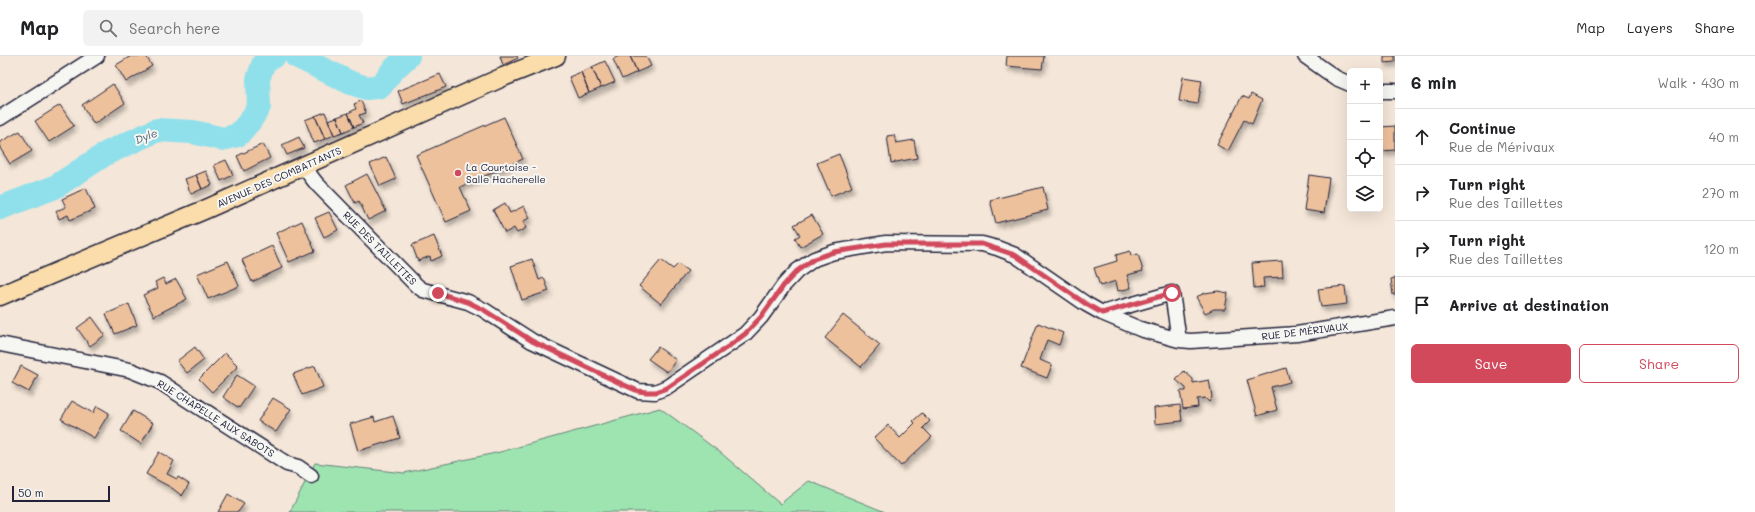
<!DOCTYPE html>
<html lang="en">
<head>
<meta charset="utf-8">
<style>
	:root { --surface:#fff; --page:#f2f2f2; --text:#202124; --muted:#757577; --line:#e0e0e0; --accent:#d1495b }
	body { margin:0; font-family:Mali,sans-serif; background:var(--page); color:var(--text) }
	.controls { position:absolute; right:12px; top:12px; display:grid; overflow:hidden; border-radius:6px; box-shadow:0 4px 16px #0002 }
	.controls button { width:36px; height:36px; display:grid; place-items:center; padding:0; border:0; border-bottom:1px solid var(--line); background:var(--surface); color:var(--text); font:20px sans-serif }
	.scale { position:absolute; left:12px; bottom:10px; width:98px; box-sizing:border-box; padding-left:4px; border:2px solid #22223b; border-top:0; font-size:11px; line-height:14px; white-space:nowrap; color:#22223b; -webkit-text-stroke:3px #f6f6f2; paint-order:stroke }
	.stop { position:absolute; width:12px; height:12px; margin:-9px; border:3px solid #d1495b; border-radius:50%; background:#fff }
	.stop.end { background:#d1495b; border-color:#fff; box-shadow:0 1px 4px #0008 }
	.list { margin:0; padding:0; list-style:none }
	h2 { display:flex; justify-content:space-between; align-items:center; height:52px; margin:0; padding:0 16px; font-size:17px }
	h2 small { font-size:13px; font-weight:400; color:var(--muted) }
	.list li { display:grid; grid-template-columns:26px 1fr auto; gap:12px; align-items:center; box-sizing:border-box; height:56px; padding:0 16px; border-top:1px solid var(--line) }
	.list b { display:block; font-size:15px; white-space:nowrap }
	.list p { margin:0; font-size:13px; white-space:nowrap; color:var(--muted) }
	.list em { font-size:13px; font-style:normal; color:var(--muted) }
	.actions { display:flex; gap:8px; padding:12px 16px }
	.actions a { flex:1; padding:9px 0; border:1px solid var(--accent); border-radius:6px; text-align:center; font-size:14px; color:var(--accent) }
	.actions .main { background:var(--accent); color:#fff }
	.icon { flex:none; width:22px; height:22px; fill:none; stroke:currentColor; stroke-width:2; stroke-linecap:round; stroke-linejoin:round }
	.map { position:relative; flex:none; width:1395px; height:456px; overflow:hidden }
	header { display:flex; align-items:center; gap:24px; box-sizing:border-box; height:56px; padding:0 20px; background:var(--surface); border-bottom:1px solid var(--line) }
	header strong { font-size:19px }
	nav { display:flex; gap:22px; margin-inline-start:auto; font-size:14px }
	.search { width:280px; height:36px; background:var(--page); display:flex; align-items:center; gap:10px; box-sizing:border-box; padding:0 14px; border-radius:6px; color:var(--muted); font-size:15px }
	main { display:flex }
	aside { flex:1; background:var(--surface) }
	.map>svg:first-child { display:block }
</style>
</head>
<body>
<header>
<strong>Map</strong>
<div class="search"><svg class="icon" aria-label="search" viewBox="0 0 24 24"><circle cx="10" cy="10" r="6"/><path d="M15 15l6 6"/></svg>Search here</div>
<nav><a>Map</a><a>Layers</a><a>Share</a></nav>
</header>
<main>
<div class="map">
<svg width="1395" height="456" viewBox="0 0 1395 456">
	<defs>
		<filter id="shadow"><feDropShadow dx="2.5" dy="4.5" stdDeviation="2" flood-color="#0004"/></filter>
	</defs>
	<rect width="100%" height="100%" fill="#f4e6d8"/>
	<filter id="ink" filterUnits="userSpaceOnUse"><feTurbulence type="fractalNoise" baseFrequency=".025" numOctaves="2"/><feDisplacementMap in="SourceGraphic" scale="8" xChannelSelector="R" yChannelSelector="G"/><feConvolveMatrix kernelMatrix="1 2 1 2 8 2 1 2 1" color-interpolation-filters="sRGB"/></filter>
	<g filter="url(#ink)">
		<path fill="#9ee4b1" stroke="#608376" d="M660 352 721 397 780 448 809 425 885 456H290L315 407 404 417 500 396Z"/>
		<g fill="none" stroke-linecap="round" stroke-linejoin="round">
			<path stroke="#90e0ec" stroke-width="24" d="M296 0 351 27 367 32 381 30 392 15 408 0
				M0 152 55 131 107 97 157 74 193 76 223 83 238 79 250 65 259 51 258 23 264 6 274 0"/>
		</g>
		<path fill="#eec19d" stroke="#22223b" filter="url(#shadow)" d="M131 0H146L152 10 126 26 116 9Z
			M500 0H517L518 2 503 9Z
			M619 0H630L637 16 622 23 613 3Z
			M630 0H646L651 10 637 16Z
			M1007 0H1044L1042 13 1006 10Z
			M1384 0H1395V6L1384 7Z
			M605 5 615 26 601 32 592 11Z
			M592 11 601 32 589 37 581 16Z
			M581 16 589 37 578 42 569 21Z
			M440 18 446 31 403 48 398 35Z
			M1183 21 1202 24 1198 48 1179 45Z
			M113 28 125 47 94 68 82 49Z
			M1251 38 1262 44 1252 68 1244 64 1228 95 1217 89 1242 40 1249 43Z
			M361 45 366 57 359 59 363 67 354 71 348 57 356 53 354 48Z
			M60 49 74 70 49 86 35 65Z
			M325 56 334 79 325 83 315 60Z
			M348 57 354 71 343 76 337 61Z
			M315 60 325 83 314 87 305 64Z
			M337 61 343 76 334 79 328 64Z
			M504 61 523 103 460 131 471 155 446 166 416 99Z
			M1395 70V94L1380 95V71Z
			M20 75 32 95 10 108 0 92V86Z
			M894 79 896 87 914 84 917 102 891 107 887 80Z
			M299 81 304 92 287 99 282 89Z
			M263 88 270 102 244 115 237 100Z
			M839 98 852 131 831 140 817 107Z
			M386 101 396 123 380 130 370 108Z
			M226 104 233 119 221 125 214 109Z
			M206 115 212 129 202 133 196 119Z
			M367 118 386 155 368 164 359 145 355 147 346 129Z
			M196 119 202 133 191 138 185 123Z
			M1309 119 1329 122 1324 157 1304 154Z
			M1043 131 1048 154 996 167 990 144Z
			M86 132 95 153 70 164 68 159 59 163 56 155 66 151 62 143Z
			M505 147 510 157 524 150 530 162 523 165 526 172 517 177 514 172 505 177 493 154Z
			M329 156 338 174 324 181 315 162Z
			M812 159 823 178 800 191 795 182 800 179 794 169Z
			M302 165 315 195 289 206 276 177Z
			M434 180 442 200 431 205 430 200 418 205 412 189Z
			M272 190 282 212 252 226 242 204Z
			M1130 195 1131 200 1138 198 1143 215 1127 219 1131 232 1118 235 1116 225 1100 230 1094 212 1117 205 1116 199Z
			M532 203 539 224 544 222 549 235 522 244 511 210Z
			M661 204 673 213 678 208 688 215 661 248 639 230Z
			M228 205 239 230 208 243 197 218Z
			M1282 205 1283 221 1263 222 1264 231 1254 232 1252 207Z
			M163 222 166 228 176 223 187 243 154 260 143 239 158 232 155 226Z
			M1395 222V239H1393L1391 223Z
			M1345 230 1347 248 1321 251 1318 233Z
			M1218 235 1228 237 1225 253H1214L1205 257 1196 241 1205 237Z
			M129 248 137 269 115 278 106 258Z
			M843 259 880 289 861 311 825 282Z
			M92 261 105 279 90 290 77 272Z
			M1038 267 1063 277 1059 289 1047 284 1040 304 1052 309 1047 322 1021 312Z
			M195 291 204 304 187 317 177 305Z
			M658 291 676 304 667 316 648 303Z
			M225 297 238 310 212 336 199 323Z
			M21 310 38 319 29 336 12 327Z
			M315 310 323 331 302 339 293 318Z
			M1286 312 1290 326 1271 331 1277 354 1257 360 1247 324Z
			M1184 315 1193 323V327L1209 324 1212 341 1209 346 1205 342 1197 343 1198 351 1183 353 1180 335H1186V332L1176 324Z
			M237 319 254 330 239 352 223 341Z
			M273 342 291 353 276 376 258 365Z
			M72 345 93 357 97 350 109 357 94 382 61 363Z
			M1180 349 1182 365 1155 368 1154 352Z
			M133 355 153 367 141 388 121 375Z
			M922 357 930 365 923 372 932 381 901 410 874 382 888 369 900 382 915 367 913 365Z
			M393 360 400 382 358 395 350 368 374 361 375 366Z
			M159 396 174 405 167 418 177 423 178 421 189 428 182 440 172 432 146 418Z
			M228 438 244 448 238 456H218Z"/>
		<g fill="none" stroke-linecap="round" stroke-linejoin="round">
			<defs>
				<path id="minor" d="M1305 0 1336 22 1350 28
					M1380 35H1395
					M0 62 97 0
					M303 110 316 127 417 230 423 234 468 246 484 254 532 285 638 335 655 336 667 331 745 278 761 261 784 229 797 215 814 203 834 196 886 187 982 188 997 192 1015 199 1086 248 1102 257 1140 273 1179 284 1191 285 1297 278 1395 262
					M1102 257 1172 237 1179 284
					M0 288 130 314 160 326 287 408 298 411 311 420"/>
				<path id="major" d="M0 240 204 154 503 21 556 0"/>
			</defs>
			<use href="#minor" stroke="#22223b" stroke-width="17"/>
			<use href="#major" stroke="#22223b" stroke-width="21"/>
			<use href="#minor" stroke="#f6f6f2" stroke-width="14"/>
			<use href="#major" stroke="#faddab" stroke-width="18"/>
		</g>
	</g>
	<g fill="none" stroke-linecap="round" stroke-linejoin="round" filter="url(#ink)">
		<path stroke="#d1495b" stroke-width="5" d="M438 237 468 246 484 254 532 285 622 328 638 335 646 336H656L667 332 729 290 745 278 761 261 784 229 797 215 814 203 834 196 886 188H982L1015 199 1086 248 1102 257 1172 237"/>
	</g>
	<circle fill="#d1495b" stroke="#f6f6f2" stroke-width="1.5" cx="458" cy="117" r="4"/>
	<g text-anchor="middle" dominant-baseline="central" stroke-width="4" stroke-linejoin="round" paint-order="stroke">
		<g font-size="10" fill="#22223b" stroke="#f6f6f2" text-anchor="start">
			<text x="466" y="111">La Courtoise -<tspan x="466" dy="12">Salle Hacherelle</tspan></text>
		</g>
		<g font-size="10" fill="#22223b" stroke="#f6f6f2">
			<text transform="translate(279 121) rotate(-24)">AVENUE DES COMBATTANTS</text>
			<text transform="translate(380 192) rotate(45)">RUE DES TAILLETTES</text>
			<text transform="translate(1305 275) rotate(-7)">RUE DE MÉRIVAUX</text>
			<text transform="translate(216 362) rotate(32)">RUE CHAPELLE AUX SABOTS</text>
		</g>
		<g font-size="11" font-style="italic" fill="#435b70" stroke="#f6f6f2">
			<text transform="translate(146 80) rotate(-21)">Dyle</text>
		</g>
	</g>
</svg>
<div class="controls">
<button>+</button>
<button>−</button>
<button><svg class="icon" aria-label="locate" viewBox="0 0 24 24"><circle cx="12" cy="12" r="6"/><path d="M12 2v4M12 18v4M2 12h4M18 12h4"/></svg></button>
<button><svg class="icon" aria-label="layers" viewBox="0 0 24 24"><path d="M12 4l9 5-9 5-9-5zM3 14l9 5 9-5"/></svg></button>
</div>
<div class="scale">50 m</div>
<div class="stop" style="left:1172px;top:237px"></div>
<div class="stop end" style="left:438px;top:237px"></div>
</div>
<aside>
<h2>6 min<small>Walk · 430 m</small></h2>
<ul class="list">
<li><svg class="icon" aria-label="ahead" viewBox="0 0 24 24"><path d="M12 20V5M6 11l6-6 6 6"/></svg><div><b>Continue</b><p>Rue de Mérivaux</p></div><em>40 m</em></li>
<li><svg class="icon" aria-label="right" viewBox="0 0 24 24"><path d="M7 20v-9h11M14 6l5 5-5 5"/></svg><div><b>Turn right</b><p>Rue des Taillettes</p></div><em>270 m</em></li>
<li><svg class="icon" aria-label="right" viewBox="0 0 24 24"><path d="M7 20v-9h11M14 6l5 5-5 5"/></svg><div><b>Turn right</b><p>Rue des Taillettes</p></div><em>120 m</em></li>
<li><svg class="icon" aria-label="arrive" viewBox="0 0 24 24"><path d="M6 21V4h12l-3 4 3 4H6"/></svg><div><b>Arrive at destination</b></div></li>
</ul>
<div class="actions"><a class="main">Save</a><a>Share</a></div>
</aside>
</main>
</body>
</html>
